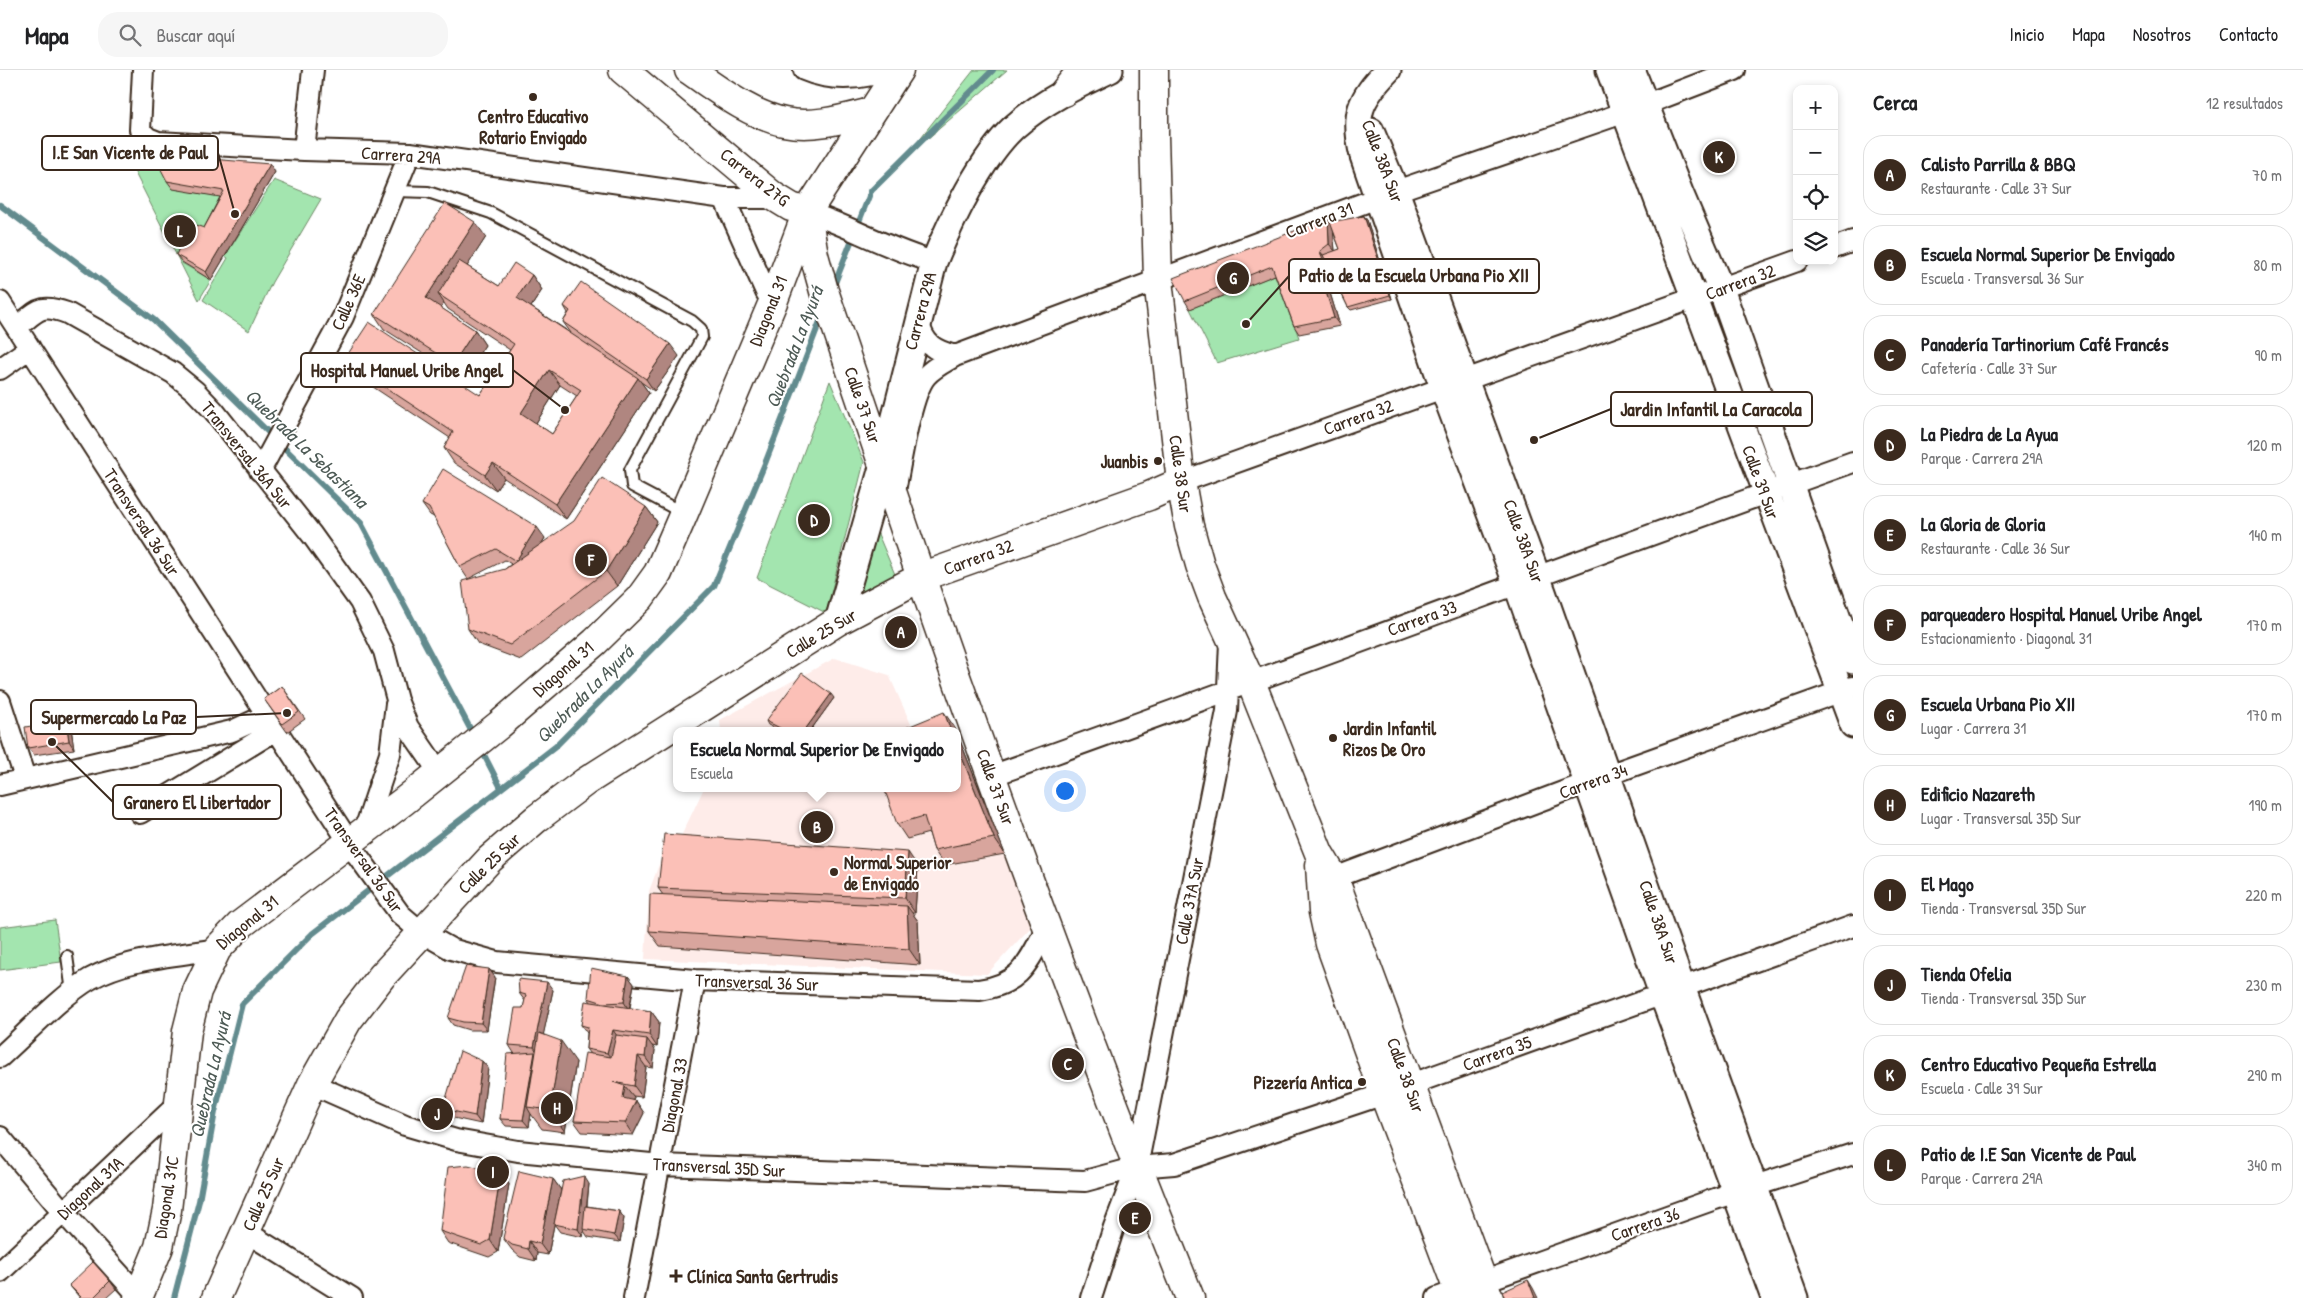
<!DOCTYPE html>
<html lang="es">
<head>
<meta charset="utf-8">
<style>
	:root { --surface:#fff; --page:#f6f6f6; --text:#202124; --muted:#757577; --line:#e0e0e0; --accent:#3b2a1e }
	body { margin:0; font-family:"Patrick Hand",sans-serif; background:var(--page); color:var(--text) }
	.controls { position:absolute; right:15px; top:15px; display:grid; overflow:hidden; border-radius:10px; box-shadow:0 2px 8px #0003 }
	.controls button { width:45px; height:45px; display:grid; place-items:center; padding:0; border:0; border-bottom:1px solid var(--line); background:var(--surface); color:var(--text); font:25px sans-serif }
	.you { position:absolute; left:1064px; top:720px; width:18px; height:18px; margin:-12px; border:4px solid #fff; border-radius:50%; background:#1a73e8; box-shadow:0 0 0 8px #1a73e833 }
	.badge { display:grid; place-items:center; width:32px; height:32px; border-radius:50%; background:var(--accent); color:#fff; font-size:16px; font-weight:700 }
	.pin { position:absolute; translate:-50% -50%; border:2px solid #fff; box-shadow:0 1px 5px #0006 }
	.popup { position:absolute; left:673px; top:657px; width:288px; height:65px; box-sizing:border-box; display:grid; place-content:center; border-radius:10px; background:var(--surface); filter:drop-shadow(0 1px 4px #0005); font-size:16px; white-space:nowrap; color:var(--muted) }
	.popup b { font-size:19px; color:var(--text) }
	.popup::after { content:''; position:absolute; left:50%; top:100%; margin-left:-10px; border:10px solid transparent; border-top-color:var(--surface) }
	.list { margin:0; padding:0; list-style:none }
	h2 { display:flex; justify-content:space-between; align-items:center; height:65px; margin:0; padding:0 20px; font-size:21px }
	h2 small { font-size:16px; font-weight:400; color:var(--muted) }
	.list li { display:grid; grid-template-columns:32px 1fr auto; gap:15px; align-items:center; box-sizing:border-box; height:80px; margin:0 10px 10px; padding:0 10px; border:1px solid var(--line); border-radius:20px }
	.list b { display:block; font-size:19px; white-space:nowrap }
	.list p { margin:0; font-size:16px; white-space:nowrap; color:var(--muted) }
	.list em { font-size:16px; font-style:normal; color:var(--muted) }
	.icon { flex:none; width:28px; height:28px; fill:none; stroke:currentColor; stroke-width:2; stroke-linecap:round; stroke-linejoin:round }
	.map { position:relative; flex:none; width:1853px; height:1228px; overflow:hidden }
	header { display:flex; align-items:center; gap:30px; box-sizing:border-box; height:70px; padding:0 25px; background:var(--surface); border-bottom:1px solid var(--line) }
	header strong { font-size:24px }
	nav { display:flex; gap:28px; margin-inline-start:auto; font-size:18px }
	.search { width:350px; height:45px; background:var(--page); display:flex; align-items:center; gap:12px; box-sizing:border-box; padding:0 18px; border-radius:20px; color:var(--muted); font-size:19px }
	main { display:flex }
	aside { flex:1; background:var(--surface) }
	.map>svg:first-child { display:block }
</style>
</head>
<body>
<header>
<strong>Mapa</strong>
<div class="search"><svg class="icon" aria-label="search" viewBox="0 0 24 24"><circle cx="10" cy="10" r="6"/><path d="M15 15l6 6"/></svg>Buscar aquí</div>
<nav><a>Inicio</a><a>Mapa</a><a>Nosotros</a><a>Contacto</a></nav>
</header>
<main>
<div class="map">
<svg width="1853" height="1228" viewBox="0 0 1853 1228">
	<rect width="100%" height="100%" fill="#fff"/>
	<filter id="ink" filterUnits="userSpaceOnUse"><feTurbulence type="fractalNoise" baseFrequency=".02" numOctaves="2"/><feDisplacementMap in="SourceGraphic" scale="10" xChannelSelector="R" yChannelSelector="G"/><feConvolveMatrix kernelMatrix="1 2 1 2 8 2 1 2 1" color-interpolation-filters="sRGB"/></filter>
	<g filter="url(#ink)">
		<path fill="#feece9" d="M835 588 889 605 914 661H721L720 650Z
			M957 663 1033 855 987 904 645 889 649 821 664 781 675 779 704 718H957Z"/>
		<path fill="#a3e5af" stroke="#6f8866" d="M974 0H1007L903 90Z
			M159 92 229 129 182 193 211 210 199 230 133 99Z
			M274 110 321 129 272 212 249 261 203 230 228 188 225 186Z
			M1277 204 1299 268 1217 293 1190 239Z
			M830 311 864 392 826 543 757 508Z
			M870 445 899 514 845 535Z
			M55 850 61 892 0 900V857Z"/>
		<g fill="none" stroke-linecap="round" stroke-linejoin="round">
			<path stroke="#628b8e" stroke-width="6" d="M0 135 154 250 361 453 474 666
				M833 218 871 121 993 0
				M480 677 501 718
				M174 1228 199 1131 215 1042 242 934 312 864 555 677 714 516 766 391 822 246"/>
			<defs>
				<path id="service" d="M395 121 428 122 491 143 692 251 701 259 702 267 630 400 632 416 683 443
					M67 886 72 922"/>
				<path id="minor" d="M143 0 140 60 148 68 158 72 304 80 410 83 724 128H768L773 126
					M804 0C834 13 864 8 894 0
					M304 80 313 0
					M724 128 766 222 773 232
					M807 142C850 156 890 180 934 192
					M1834 178 1853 171
					M0 232 358 786 400 844 421 862 451 879 497 892 695 910 979 920C1022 914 1028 892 1047 857
					M918 252C925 275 933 280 955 286L1396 121 1623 43 1735 0
					M17 257C38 241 39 233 67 243L173 303 195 321 214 341 312 465 360 532 384 581 397 630 408 657 439 702
					M0 299 30 278
					M260 401 343 247 410 83
					M1181 412 1797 191
					M894 426C900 398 910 325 926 306 934 297 945 292 955 286
					M0 631 25 708
					M991 706C1280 604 1565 494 1853 392
					M0 715 232 661 267 645
					M140 743 276 660
					M364 762 390 684 396 634
					M1334 808 1616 702 1853 617
					M0 987C26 964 61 926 90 909 128 888 175 886 217 879
					M312 1014 405 1055 456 1070 518 1081 661 1095 1085 1111 1137 1097 1174 1094 1384 1024 1853 856
					M0 1067 64 1143 139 1226
					M246 1162 352 1228
					M0 1202 179 1033
					M634 1228 695 910
					M1091 1228 1114 1157 1137 1097 1227 641 1230 572
					M1437 1228 1715 1129 1853 1084"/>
				<path id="tertiary" d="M1388 0C1359 30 1353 45 1363 86L1447 329 1516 513 1662 924 1774 1228
					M1609 0 1853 655
					M1632 0 1681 125 1721 219 1853 591
					M1371 61 1396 121 1543 522 1682 917 1795 1228
					M838 551 883 394 934 192C951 150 981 88 1014 57 1042 32 1076 16 1110 0"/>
				<path id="secondary" d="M623 0 773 126 791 137 807 142
					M689 0C717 19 750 45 784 52 813 58 843 49 871 42
					M1154 0V66L1158 210 1181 412 1189 456 1200 495 1212 527 1251 612 1319 783 1334 808 1489 1228
					M1064 22 1082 0
					M807 143 814 185 824 221C857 316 888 412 921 507 1005 749 1094 990 1190 1228
					M1320 795 1323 842 1330 874 1384 1024 1461 1228
					M138 1228 159 1177 167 1140 187 961 197 921 217 879 240 855 404 731 499 655 595 572 640 528 658 503 681 450 773 232 807 142 899 0
					M216 1228 312 1014 348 950 382 906 490 789 536 749 585 712 838 551 921 507 1149 426 1181 412"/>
			</defs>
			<use href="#service" stroke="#3b2a1e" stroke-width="14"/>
			<use href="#minor" stroke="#3b2a1e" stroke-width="24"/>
			<use href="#tertiary" stroke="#3b2a1e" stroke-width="29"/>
			<use href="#secondary" stroke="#3b2a1e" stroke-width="31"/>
			<use href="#service" stroke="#fff" stroke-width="10"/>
			<use href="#minor" stroke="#fff" stroke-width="20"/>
			<use href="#tertiary" stroke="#fff" stroke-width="25"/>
			<use href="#secondary" stroke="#fff" stroke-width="28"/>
		</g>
		<path fill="#d8a59d" stroke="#3b2a1e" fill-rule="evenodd" d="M275 102 211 210 182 192 176 185 204 158 220 127 173 119 167 111Z
			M1367 150 1392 229 1351 240 1348 237 1327 194 1333 211 1327 213 1340 256 1299 264 1294 256 1275 205 1190 239 1185 231 1330 152ZM1333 161 1340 179 1335 181Z
			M486 167 467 196 499 216 532 205 542 220 531 237 571 263 563 252 568 243 564 236 679 286 654 321 641 312 649 323 566 449 504 408 496 420 454 393 444 378 450 368 355 305 344 290 480 325 510 280 448 239 444 233 441 238 475 260 485 275 463 309 384 259 374 244ZM560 315 577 326 552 364 536 353Z
			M422 434 545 468 542 473 646 437 657 452 617 516 521 590 478 574 468 559 505 499 511 494 505 490 468 509 460 497 434 447 430 445Z
			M282 616 305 649 287 662 264 629Z
			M834 628 810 661H780L768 655 766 651Z
			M71 658 74 679 34 685 28 678Z
			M957 663 1005 784 944 795 934 780 929 763 907 769 897 754 957 718Z
			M918 797 915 843H912L918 851 920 895 660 876 649 861 663 825 658 818Z
			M489 899 495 907 487 960H469L453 955 448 948Z
			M628 906 634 914 630 938 651 941 659 952 657 977 652 976 655 980 653 998 646 997 642 1027 632 1026 634 1027 633 1030 636 1031 644 1043 633 1065 582 1062 574 1051 590 984 586 979 587 963 581 955 591 932 588 928Z
			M553 920 543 965 576 992 565 1062 542 1059 531 1044 529 1057 506 1056 500 1049 514 983 509 975 523 938 525 931 519 923Z
			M482 991 488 998 481 1054 449 1047 443 1039Z
			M553 1109 561 1120 548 1185 537 1183 536 1191 520 1187 512 1180 503 1168Z
			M509 1114 498 1182 489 1187 448 1173 440 1161Z
			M589 1114 587 1136 619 1141 624 1148 620 1172 588 1167 584 1161 583 1167 560 1162 554 1154Z
			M110 1211 116 1219 106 1228H80L75 1222 69 1215Z"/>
		<path fill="#b08680" stroke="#3b2a1e" d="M270 94 275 102 211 210 206 202Z
			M1364 146 1367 150 1392 229 1390 225Z
			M1328 148 1333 156 1335 181 1329 174Z
			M475 152 486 167 446 229 438 224 444 233 437 244 426 228Z
			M1320 181 1326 189 1333 211 1327 204Z
			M532 205 542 220 527 243 517 228Z
			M1321 206 1327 213 1340 256 1334 248Z
			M475 260 485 275 463 309 453 294Z
			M670 274 679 286 654 321 646 309Z
			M549 300 560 315 532 359 521 343Z
			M638 308 649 323 566 449 555 434Z
			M493 393 504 408 496 420 485 405Z
			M646 437 657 452 617 516 606 501Z
			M537 457 545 468 524 502 516 491Z
			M831 624 834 628 810 661H804Z
			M944 642 955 658 956 661H951Z
			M66 651 71 658 74 679 69 671Z
			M957 663 1005 784 994 768 957 675Z
			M908 782 918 797 915 843 905 828Z
			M907 836 918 851 920 895 909 879Z
			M489 899 495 907 487 960 481 953Z
			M628 906 634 914 629 940 624 932Z
			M547 912 553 920 539 985 534 977Z
			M651 941 659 952 657 977 649 965Z
			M613 960 621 972 616 995 607 983Z
			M647 969 655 980 653 998 645 987Z
			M561 971 576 992 565 1062 550 1040Z
			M535 982 527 1037 531 1044 529 1057 523 1050Z
			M638 986 646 997 642 1027 634 1016Z
			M482 991 488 998 481 1054 475 1046Z
			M625 1016 634 1027 631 1039 623 1028Z
			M636 1031 644 1043 633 1065 625 1053Z
			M501 1103 509 1114 498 1182 490 1170Z
			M584 1106 589 1114 584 1159H583L584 1161 583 1167 578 1159Z
			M553 1109 561 1120 548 1185 540 1174Z
			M619 1141 624 1148 620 1172 614 1165Z
			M529 1171 537 1183 536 1191 528 1179Z
			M1528 1210 1533 1218 1538 1228H1535Z"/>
		<path fill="#fbc0b7" stroke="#3b2a1e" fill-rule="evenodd" d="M153 84 270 94 206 202 176 185 190 153 204 158 224 121 167 111Z
			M445 133 475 152 426 228 475 260 453 294 374 244Z
			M1364 146 1390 225 1348 237 1323 185 1340 179 1330 152Z
			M1328 148 1329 174 1320 181 1327 204 1321 206 1334 248 1294 256 1272 196 1185 231 1173 208Z
			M459 191 499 216 514 193 532 205 517 228 638 308 555 434 493 393 485 405 444 378 453 362 344 290 369 252 480 325 514 274 438 224ZM549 300 581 320 552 364 521 343Z
			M581 212 670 274 646 309 563 252 570 241 564 236Z
			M443 399 537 457 516 491 496 479 460 497 429 438 422 434Z
			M602 408 646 437 606 501 510 575 468 559 462 511 505 499 574 451Z
			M802 603 831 624 804 661H786L766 651Z
			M282 616 299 642 282 654 264 629Z
			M944 642 951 661H898Z
			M66 651 69 671 28 678 25 657Z
			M957 675 994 768 934 780 924 746 897 754 884 718H957Z
			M664 764 908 782 905 828 658 818Z
			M650 824 907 836 909 879 649 861Z
			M466 896 489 899 481 953 463 952 448 948Z
			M591 898 628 906 624 932 604 933 588 928Z
			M518 909 547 912 534 977 509 975 515 938H523L526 925 519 923Z
			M585 931 651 941 649 965 613 960 607 983 586 979 588 957 581 955Z
			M539 963 561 971 550 1040 527 1037Z
			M616 965 647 969 645 987 638 986 634 1016 613 1012 625 1016 623 1028 636 1031 625 1053 574 1051 585 983 611 987Z
			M460 981 482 991 475 1046 443 1039Z
			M535 982 523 1050 500 1049 507 984Z
			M468 1095 501 1103 490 1170 481 1175 440 1161 448 1097Z
			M519 1101 553 1109 540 1174 529 1171 528 1179 512 1175 503 1168Z
			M584 1106 578 1159 554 1154 563 1111Z
			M585 1136 619 1141 614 1165 583 1159Z
			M93 1192 110 1211 93 1228H82L69 1215Z
			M1528 1210 1535 1228H1505L1502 1222Z"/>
	</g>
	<g fill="#3b2a1e" stroke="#fff" stroke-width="2">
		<circle cx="533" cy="27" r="5"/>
		<circle cx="1158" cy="391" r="5"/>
		<circle cx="1333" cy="668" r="5"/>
		<circle cx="834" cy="802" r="5"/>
		<circle cx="1362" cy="1012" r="5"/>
		<path d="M673.5 1198.5h5v5h5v5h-5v5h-5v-5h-5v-5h5z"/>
	</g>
	<g text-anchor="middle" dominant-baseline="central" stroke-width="4" stroke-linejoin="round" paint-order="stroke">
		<g font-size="18" font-weight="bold" fill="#3b2a1e" stroke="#fff" text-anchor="start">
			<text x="533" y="46" text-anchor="middle">Centro Educativo<tspan x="533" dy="21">Rotario Envigado</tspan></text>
			<text x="1148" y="391" text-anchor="end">Juanbis</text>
			<text x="1343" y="658">Jardin Infantil<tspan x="1343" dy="21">Rizos De Oro</tspan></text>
			<text x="844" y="792">Normal Superior<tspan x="844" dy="21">de Envigado</tspan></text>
			<text x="1352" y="1012" text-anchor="end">Pizzería Antica</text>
			<text x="687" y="1206">Clínica Santa Gertrudis</text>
		</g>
		<g font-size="18" fill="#3b2a1e" stroke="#fff">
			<text transform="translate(401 85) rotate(4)">Carrera 29A</text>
			<text transform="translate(1383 91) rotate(69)">Calle 38A Sur</text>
			<text transform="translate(755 107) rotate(38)">Carrera 27G</text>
			<text transform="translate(1319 150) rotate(-21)">Carrera 31</text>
			<text transform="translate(1740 212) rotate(-20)">Carrera 32</text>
			<text transform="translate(348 232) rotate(-66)">Calle 36E</text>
			<text transform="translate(768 241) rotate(-68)">Diagonal 31</text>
			<text transform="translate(920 241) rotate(-75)">Carrera 29A</text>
			<text transform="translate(863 335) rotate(71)">Calle 37 Sur</text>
			<text transform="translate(1358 347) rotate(-20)">Carrera 32</text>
			<text transform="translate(247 385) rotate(51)">Transversal 36A Sur</text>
			<text transform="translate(1181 404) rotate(82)">Calle 38 Sur</text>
			<text transform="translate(1761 412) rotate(70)">Calle 39 Sur</text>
			<text transform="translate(142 452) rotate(57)">Transversal 36 Sur</text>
			<text transform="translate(1524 471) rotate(70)">Calle 38A Sur</text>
			<text transform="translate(978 487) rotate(-20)">Carrera 32</text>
			<text transform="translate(1422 548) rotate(-20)">Carrera 33</text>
			<text transform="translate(821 563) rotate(-31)">Calle 25 Sur</text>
			<text transform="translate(563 599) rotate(-41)">Diagonal 31</text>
			<text transform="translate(1593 711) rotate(-20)">Carrera 34</text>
			<text transform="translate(996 717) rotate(70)">Calle 37 Sur</text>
			<text transform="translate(364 790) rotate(55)">Transversal 36 Sur</text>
			<text transform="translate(489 793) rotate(-44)">Calle 25 Sur</text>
			<text transform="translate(1189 831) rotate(-79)">Calle 37A Sur</text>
			<text transform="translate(247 852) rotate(-39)">Diagonal 31</text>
			<text transform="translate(1659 852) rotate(71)">Calle 38A Sur</text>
			<text transform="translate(757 912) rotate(2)">Transversal 36 Sur</text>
			<text transform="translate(1497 983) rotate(-20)">Carrera 35</text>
			<text transform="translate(1406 1005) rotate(70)">Calle 38 Sur</text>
			<text transform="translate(674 1025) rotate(-79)">Diagonal 33</text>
			<text transform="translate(719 1097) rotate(3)">Transversal 35D Sur</text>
			<text transform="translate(90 1118) rotate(-43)">Diagonal 31A</text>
			<text transform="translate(263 1124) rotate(-66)">Calle 25 Sur</text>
			<text transform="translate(166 1127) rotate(-81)">Diagonal 31C</text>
			<text transform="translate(1645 1154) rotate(-19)">Carrera 36</text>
		</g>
		<g font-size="19" font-style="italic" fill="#4e5b56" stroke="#fff">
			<text transform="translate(794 277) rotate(-69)">Quebrada La Ayurá</text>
			<text transform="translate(307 378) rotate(44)">Quebrada La Sebastiana</text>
			<text transform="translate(584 624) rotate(-45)">Quebrada La Ayurá</text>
			<text transform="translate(210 1005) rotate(-77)">Quebrada La Ayurá</text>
		</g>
	</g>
	<path fill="none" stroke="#3b2a1e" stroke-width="2" d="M235 144L218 83M1246 254L1289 206M565 340L513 300M1534 370L1611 339M287 643L196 647M52 672L113 732"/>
	<g fill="#3b2a1e" stroke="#fff" stroke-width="2">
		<circle cx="235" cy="144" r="5"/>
		<circle cx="1246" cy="254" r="5"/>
		<circle cx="565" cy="340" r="5"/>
		<circle cx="1534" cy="370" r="5"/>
		<circle cx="287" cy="643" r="5"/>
		<circle cx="52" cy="672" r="5"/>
	</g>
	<g fill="#fff" stroke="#3b2a1e" stroke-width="2">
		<rect x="42" y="66" width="176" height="34" rx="5"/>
		<rect x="1289" y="189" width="250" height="34" rx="5"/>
		<rect x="301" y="283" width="212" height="34" rx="5"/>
		<rect x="1611" y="322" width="201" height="34" rx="5"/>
		<rect x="31" y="630" width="165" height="34" rx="5"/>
		<rect x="113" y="715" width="168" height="34" rx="5"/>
	</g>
	<g font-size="19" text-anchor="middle" font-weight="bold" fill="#3b2a1e">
		<text x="130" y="89">I.E San Vicente de Paul</text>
		<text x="1414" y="212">Patio de la Escuela Urbana Pio XII</text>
		<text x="407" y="307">Hospital Manuel Uribe Angel</text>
		<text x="1711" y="346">Jardin Infantil La Caracola</text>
		<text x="114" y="654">Supermercado La Paz</text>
		<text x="197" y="739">Granero El Libertador</text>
	</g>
</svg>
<div class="controls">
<button>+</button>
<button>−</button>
<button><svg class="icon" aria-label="locate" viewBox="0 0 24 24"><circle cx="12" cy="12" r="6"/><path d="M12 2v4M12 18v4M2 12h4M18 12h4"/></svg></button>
<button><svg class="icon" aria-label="layers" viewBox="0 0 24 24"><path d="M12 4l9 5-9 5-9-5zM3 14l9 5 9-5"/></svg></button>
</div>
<div class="you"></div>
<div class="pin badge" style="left:901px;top:562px">A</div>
<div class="pin badge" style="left:817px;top:757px">B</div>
<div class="popup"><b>Escuela Normal Superior De Envigado</b>Escuela</div>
<div class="pin badge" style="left:1068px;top:994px">C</div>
<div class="pin badge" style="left:814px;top:450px">D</div>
<div class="pin badge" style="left:1135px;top:1148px">E</div>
<div class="pin badge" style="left:591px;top:490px">F</div>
<div class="pin badge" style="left:1233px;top:208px">G</div>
<div class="pin badge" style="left:557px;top:1038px">H</div>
<div class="pin badge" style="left:493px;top:1102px">I</div>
<div class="pin badge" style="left:437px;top:1044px">J</div>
<div class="pin badge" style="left:1719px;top:87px">K</div>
<div class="pin badge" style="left:180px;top:161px">L</div>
</div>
<aside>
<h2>Cerca<small>12 resultados</small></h2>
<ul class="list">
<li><span class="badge">A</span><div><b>Calisto Parrilla &amp; BBQ</b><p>Restaurante · Calle 37 Sur</p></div><em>70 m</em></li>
<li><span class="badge">B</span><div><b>Escuela Normal Superior De Envigado</b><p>Escuela · Transversal 36 Sur</p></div><em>80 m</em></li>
<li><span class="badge">C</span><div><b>Panadería Tartinorium Café Francés</b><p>Cafetería · Calle 37 Sur</p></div><em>90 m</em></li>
<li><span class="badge">D</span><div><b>La Piedra de La Ayua</b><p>Parque · Carrera 29A</p></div><em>120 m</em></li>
<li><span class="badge">E</span><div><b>La Gloria de Gloria</b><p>Restaurante · Calle 36 Sur</p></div><em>140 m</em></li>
<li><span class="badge">F</span><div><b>parqueadero Hospital Manuel Uribe Angel</b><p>Estacionamiento · Diagonal 31</p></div><em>170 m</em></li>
<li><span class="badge">G</span><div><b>Escuela Urbana Pio XII</b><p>Lugar · Carrera 31</p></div><em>170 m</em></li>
<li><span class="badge">H</span><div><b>Edificio Nazareth</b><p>Lugar · Transversal 35D Sur</p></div><em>190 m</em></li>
<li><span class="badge">I</span><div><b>El Mago</b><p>Tienda · Transversal 35D Sur</p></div><em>220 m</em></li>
<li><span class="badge">J</span><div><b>Tienda Ofelia</b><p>Tienda · Transversal 35D Sur</p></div><em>230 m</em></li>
<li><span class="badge">K</span><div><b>Centro Educativo Pequeña Estrella</b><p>Escuela · Calle 39 Sur</p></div><em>290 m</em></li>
<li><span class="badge">L</span><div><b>Patio de I.E San Vicente de Paul</b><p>Parque · Carrera 29A</p></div><em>340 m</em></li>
</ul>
</aside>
</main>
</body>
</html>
